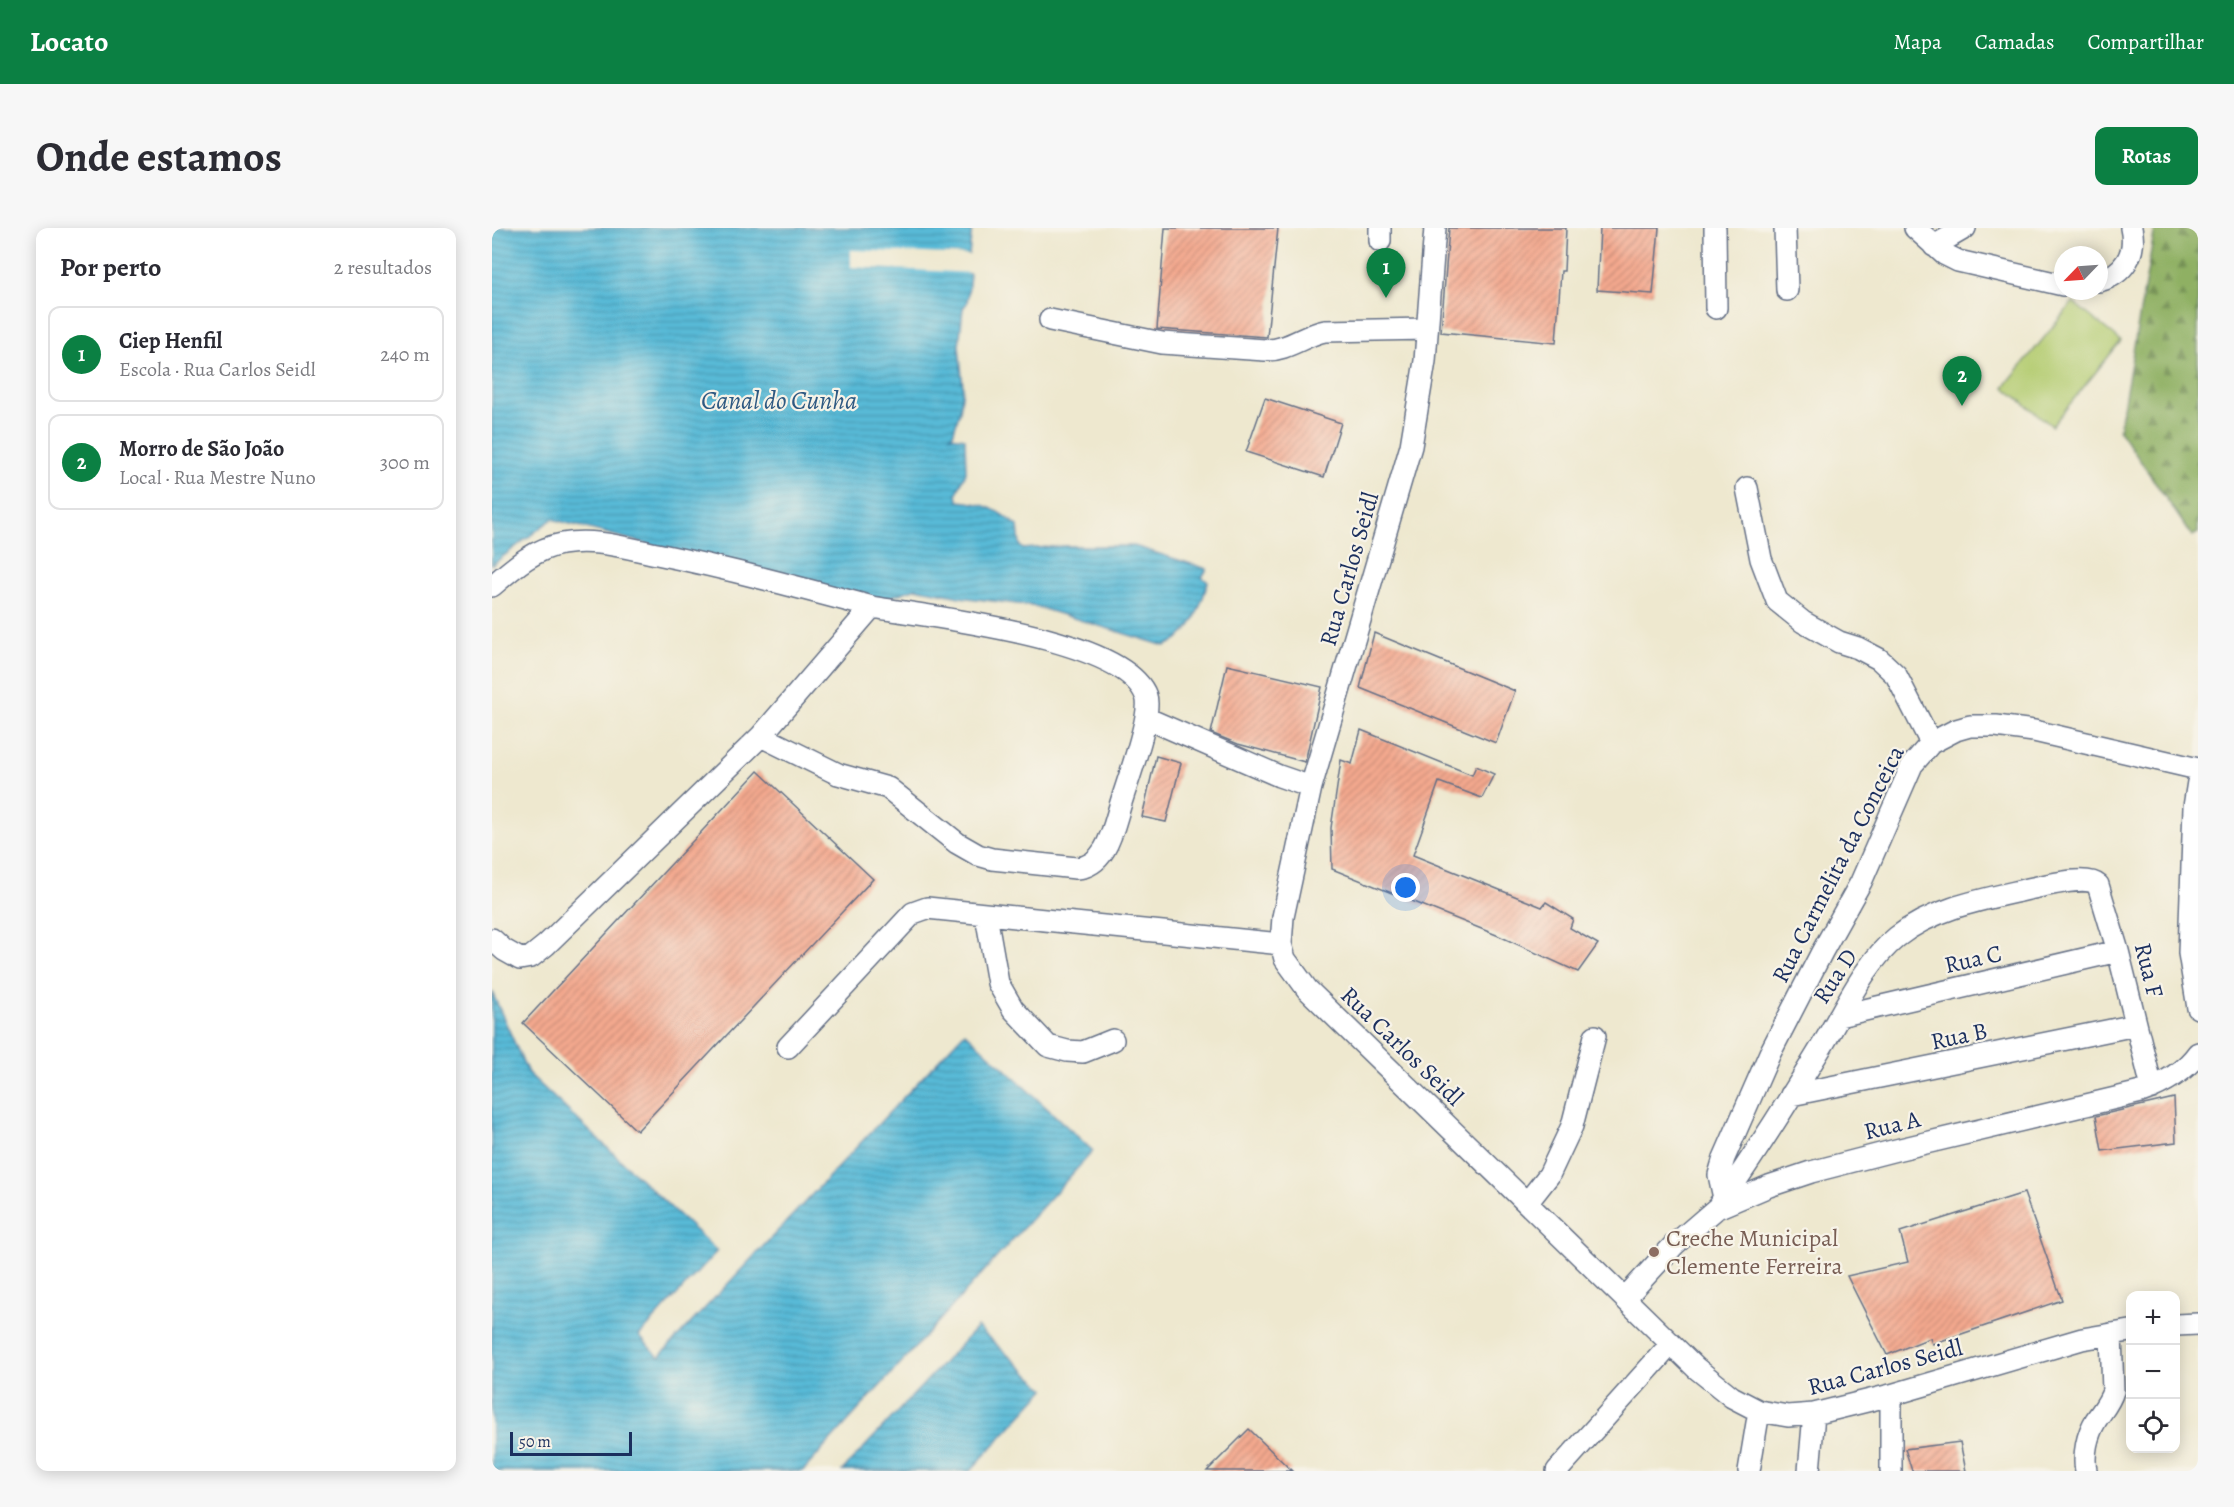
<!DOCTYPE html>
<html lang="pt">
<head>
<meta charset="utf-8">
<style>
	:root { --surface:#fff; --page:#f7f7f7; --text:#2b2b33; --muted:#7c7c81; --line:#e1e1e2; --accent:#0b8043 }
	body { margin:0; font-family:Alegreya,serif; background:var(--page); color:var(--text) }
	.controls { position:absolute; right:18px; bottom:18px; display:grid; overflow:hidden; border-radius:12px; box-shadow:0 3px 15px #0003 }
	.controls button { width:54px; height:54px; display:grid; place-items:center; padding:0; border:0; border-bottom:2px solid var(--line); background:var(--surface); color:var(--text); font:30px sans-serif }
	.compass { position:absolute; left:1562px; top:18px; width:54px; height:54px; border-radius:50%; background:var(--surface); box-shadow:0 3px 15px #0003; rotate:245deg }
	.scale { position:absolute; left:18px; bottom:15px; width:122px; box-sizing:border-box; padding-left:6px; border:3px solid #1b2f5e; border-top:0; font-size:16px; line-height:21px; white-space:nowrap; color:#1b2f5e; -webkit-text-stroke:4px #f7f3e8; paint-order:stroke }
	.you { position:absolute; left:914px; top:660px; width:21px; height:21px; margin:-15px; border:4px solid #fff; border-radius:50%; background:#1a73e8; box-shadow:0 0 0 9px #1a73e833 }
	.badge { display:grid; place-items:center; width:39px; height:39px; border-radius:50%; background:var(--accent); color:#fff; font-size:20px; font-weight:700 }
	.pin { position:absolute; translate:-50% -50px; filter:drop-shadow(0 2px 3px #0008) }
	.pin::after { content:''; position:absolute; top:32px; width:21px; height:18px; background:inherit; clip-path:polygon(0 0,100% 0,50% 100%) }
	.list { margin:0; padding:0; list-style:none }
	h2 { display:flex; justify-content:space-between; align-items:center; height:78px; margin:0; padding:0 24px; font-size:26px }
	h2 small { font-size:20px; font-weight:400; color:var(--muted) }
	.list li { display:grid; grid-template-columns:39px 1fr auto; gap:18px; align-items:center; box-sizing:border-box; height:96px; margin:0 12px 12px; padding:0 12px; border:2px solid var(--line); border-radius:12px }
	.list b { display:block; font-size:22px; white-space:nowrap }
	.list p { margin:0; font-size:20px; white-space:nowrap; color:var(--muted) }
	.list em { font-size:20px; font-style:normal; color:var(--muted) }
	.icon { flex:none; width:33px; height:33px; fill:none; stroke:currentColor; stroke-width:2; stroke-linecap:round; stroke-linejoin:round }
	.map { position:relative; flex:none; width:1706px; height:1243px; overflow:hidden; border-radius:12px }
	header { display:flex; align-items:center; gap:36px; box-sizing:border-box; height:84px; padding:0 30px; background:var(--accent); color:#fff }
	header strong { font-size:28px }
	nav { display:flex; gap:33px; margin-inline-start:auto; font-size:21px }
	.intro { display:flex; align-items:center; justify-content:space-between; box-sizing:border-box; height:144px; padding:0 36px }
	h1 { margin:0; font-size:42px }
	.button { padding:15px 27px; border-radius:12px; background:var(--accent); color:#fff; font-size:21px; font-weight:700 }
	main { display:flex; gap:36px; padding:0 36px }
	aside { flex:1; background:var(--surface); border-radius:12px; box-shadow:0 3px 15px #0003 }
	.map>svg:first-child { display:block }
</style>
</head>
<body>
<header>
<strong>Locato</strong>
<nav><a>Mapa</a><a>Camadas</a><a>Compartilhar</a></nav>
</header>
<div class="intro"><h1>Onde estamos</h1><a class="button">Rotas</a></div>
<main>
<aside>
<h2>Por perto<small>2 resultados</small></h2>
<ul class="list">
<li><span class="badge">1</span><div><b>Ciep Henfil</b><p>Escola · Rua Carlos Seidl</p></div><em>240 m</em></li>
<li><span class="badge">2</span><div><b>Morro de São João</b><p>Local · Rua Mestre Nuno</p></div><em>300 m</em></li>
</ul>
</aside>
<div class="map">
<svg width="1706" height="1243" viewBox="0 0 1706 1243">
	<defs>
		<pattern id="forest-firs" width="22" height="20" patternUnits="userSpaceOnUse" patternTransform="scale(1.5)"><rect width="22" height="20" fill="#8fb063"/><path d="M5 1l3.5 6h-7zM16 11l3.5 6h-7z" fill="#749055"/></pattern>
		<pattern id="water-rules" width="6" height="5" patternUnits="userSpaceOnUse" patternTransform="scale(1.5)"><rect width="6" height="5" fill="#59bad7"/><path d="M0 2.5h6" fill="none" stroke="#4998b2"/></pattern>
		<pattern id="building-hatch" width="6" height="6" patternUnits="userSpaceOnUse" patternTransform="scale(1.5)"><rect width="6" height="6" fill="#f4a98e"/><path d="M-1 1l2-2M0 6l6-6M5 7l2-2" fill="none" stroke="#c58a77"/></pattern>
	</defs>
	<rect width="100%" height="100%" fill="#f7f3e8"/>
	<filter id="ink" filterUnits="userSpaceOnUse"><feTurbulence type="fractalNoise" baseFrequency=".0167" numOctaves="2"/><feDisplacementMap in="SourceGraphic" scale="12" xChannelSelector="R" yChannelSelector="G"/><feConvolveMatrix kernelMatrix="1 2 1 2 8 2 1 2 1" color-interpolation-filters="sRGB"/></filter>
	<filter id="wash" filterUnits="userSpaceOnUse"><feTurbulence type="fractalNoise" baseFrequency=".008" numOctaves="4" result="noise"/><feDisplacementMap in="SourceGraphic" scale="24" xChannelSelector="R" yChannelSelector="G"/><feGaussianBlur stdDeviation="1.35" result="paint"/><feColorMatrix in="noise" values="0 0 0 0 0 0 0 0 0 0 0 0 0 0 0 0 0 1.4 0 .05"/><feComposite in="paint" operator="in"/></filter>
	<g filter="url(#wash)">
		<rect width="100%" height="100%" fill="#eee8cf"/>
		<path fill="url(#forest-firs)" stroke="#557060" stroke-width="1.5" d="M1663 0H1706V305L1700 308 1627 202Z"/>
		<path fill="#b4cc71" stroke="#687e68" stroke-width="1.5" d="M1581 74 1629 113 1560 198 1512 159Z"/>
		<path fill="url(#water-rules)" stroke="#3a749a" stroke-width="1.5" d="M0 0H480L475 45 478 46 475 75 471 80 467 118 471 159 468 183 461 206 458 208 473 210 474 244 465 265 466 273C493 275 504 281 526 298L528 318 531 321 573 318H642L715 341 710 349 716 354C707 381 702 406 673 418L542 378 468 369 424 360 381 375 60 291 0 337Z
			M0 764 36 845 225 1023 147 1108 167 1129 473 804 601 923 311 1243H0Z
			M485 1099 553 1161 478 1243H350Z"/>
		<path fill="#eee8cf" d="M359 22 480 27 478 43 481 45 359 39Z"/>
		<g id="blocks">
			<path fill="url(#building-hatch)" d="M673 0H786L775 109 665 101Z
				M957 0H1074L1072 43H1069L1064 115 949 104Z
				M1108 0H1167L1161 66 1105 62Z
				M773 170 849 195 832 249 754 224Z
				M882 405 1023 463 1004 515 868 460Z
				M735 437 830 459 813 534 746 516 719 505Z
				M869 502 980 547 984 538 1002 546 990 570 947 554 921 627 1050 679 1054 674 1081 691 1078 700 1106 716 1086 744 1007 708 840 641 839 600 849 532 860 536Z
				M664 528 689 535 674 594 650 589Z
				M266 543 381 651 145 903 31 795Z
				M1682 870 1684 914 1610 923 1604 888Z
				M1532 965 1570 1072 1440 1116 1438 1110 1395 1127 1355 1048 1416 1034 1408 1004Z
				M757 1201 800 1243H715Z
				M1468 1214 1474 1243H1420L1413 1221Z"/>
		</g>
	</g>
	<g filter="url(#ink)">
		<use href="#blocks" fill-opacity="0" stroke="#657086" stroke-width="1.5"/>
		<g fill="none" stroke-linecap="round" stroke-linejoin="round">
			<defs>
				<path id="minor" d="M943 0 933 133 919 218 819 559 791 689 789 716 793 731 815 761 1204 1140 1240 1169 1267 1183 1296 1188 1322 1186 1399 1167 1590 1111 1638 1103
					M1223 0 1224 80
					M1293 0 1295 62
					M1423 0 1452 26 1466 33 1571 57
					M888 13V0
					M1442 18 1473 0
					M1607 53C1632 46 1645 26 1639 0
					M558 92 670 115 773 122C795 123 812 107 833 103L935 101
					M1255 260 1269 331 1285 373 1311 394 1347 414 1366 420 1387 431 1404 447 1439 515
					M0 358C21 340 42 321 70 316 101 310 135 320 165 326 238 341 309 360 380 379L269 508 54 717 39 729 28 731 12 722 0 711
					M654 490 787 548 819 559
					M269 508 346 546 396 560 465 615 486 627 500 631 584 640C614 639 621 601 628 578 634 557 661 486 654 468 633 409 437 389 380 379
					M1706 554 1702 579 1697 725 1706 780
					M494 687 506 755 521 781 556 818 575 823 591 824 621 812
					M1347 788 1626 723
					M296 819 421 685 435 680 789 716
					M1299 867 1644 797
					M1232 970 1227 947 1232 930 1278 825 1330 724 1369 654 1420 537 1439 515 1464 502 1478 498H1504L1542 503 1706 541
					M1035 975 1057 947 1080 898 1103 808
					M1227 977C1265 924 1299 869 1333 813 1354 778 1373 735 1405 709 1443 679 1494 671 1541 660 1555 657 1596 647 1606 657L1626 723 1660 860
					M1133 1070 1182 1017 1225 980 1277 958 1319 944 1404 922 1649 864C1671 856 1692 845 1706 825
					M1684 1097 1706 1096
					M1399 1167V1243
					M1065 1243 1179 1116
					M1257 1243 1267 1183
					M1317 1243 1322 1186
					M1594 1243C1591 1226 1595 1207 1604 1192 1610 1183 1618 1174 1621 1163L1619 1106"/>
			</defs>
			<use href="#minor" stroke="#657086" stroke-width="24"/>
			<use href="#minor" stroke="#fff" stroke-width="21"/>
		</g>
	</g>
	<circle fill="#8d6e63" stroke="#f7f3e8" stroke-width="2" cx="1162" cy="1024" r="6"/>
	<g text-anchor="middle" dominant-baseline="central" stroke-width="4.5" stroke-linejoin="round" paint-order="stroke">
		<g font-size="24" fill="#1b2f5e" stroke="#f7f3e8">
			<text transform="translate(857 341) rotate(-74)">Rua Carlos Seidl</text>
			<text transform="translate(1346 636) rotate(-63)">Rua Carmelita da Conceica</text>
			<text transform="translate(1481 731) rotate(-13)">Rua C</text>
			<text transform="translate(1657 742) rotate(76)">Rua F</text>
			<text transform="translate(1343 748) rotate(-57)">Rua D</text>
			<text transform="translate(1467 808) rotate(-12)">Rua B</text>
			<text transform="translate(910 818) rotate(44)">Rua Carlos Seidl</text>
			<text transform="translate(1400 897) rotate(-14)">Rua A</text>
			<text transform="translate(1393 1139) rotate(-15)">Rua Carlos Seidl</text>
		</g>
		<g font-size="24" fill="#785e54" stroke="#f7f3e8" text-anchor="start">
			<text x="1174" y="1010">Creche Municipal<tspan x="1174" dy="28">Clemente Ferreira</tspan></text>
		</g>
		<g font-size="26" font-style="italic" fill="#2e5982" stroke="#f7f3e8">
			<text x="287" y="172">Canal do Cunha</text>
		</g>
	</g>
</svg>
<div class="controls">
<button>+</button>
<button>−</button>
<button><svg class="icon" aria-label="locate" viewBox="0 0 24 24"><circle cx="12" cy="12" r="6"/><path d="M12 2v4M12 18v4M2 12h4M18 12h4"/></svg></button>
</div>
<svg class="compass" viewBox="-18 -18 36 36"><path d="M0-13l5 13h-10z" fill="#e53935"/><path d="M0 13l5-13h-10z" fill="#7c7c81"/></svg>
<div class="scale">50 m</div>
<div class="you"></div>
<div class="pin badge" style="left:894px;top:70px">1</div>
<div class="pin badge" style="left:1470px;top:178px">2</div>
</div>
</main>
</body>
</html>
